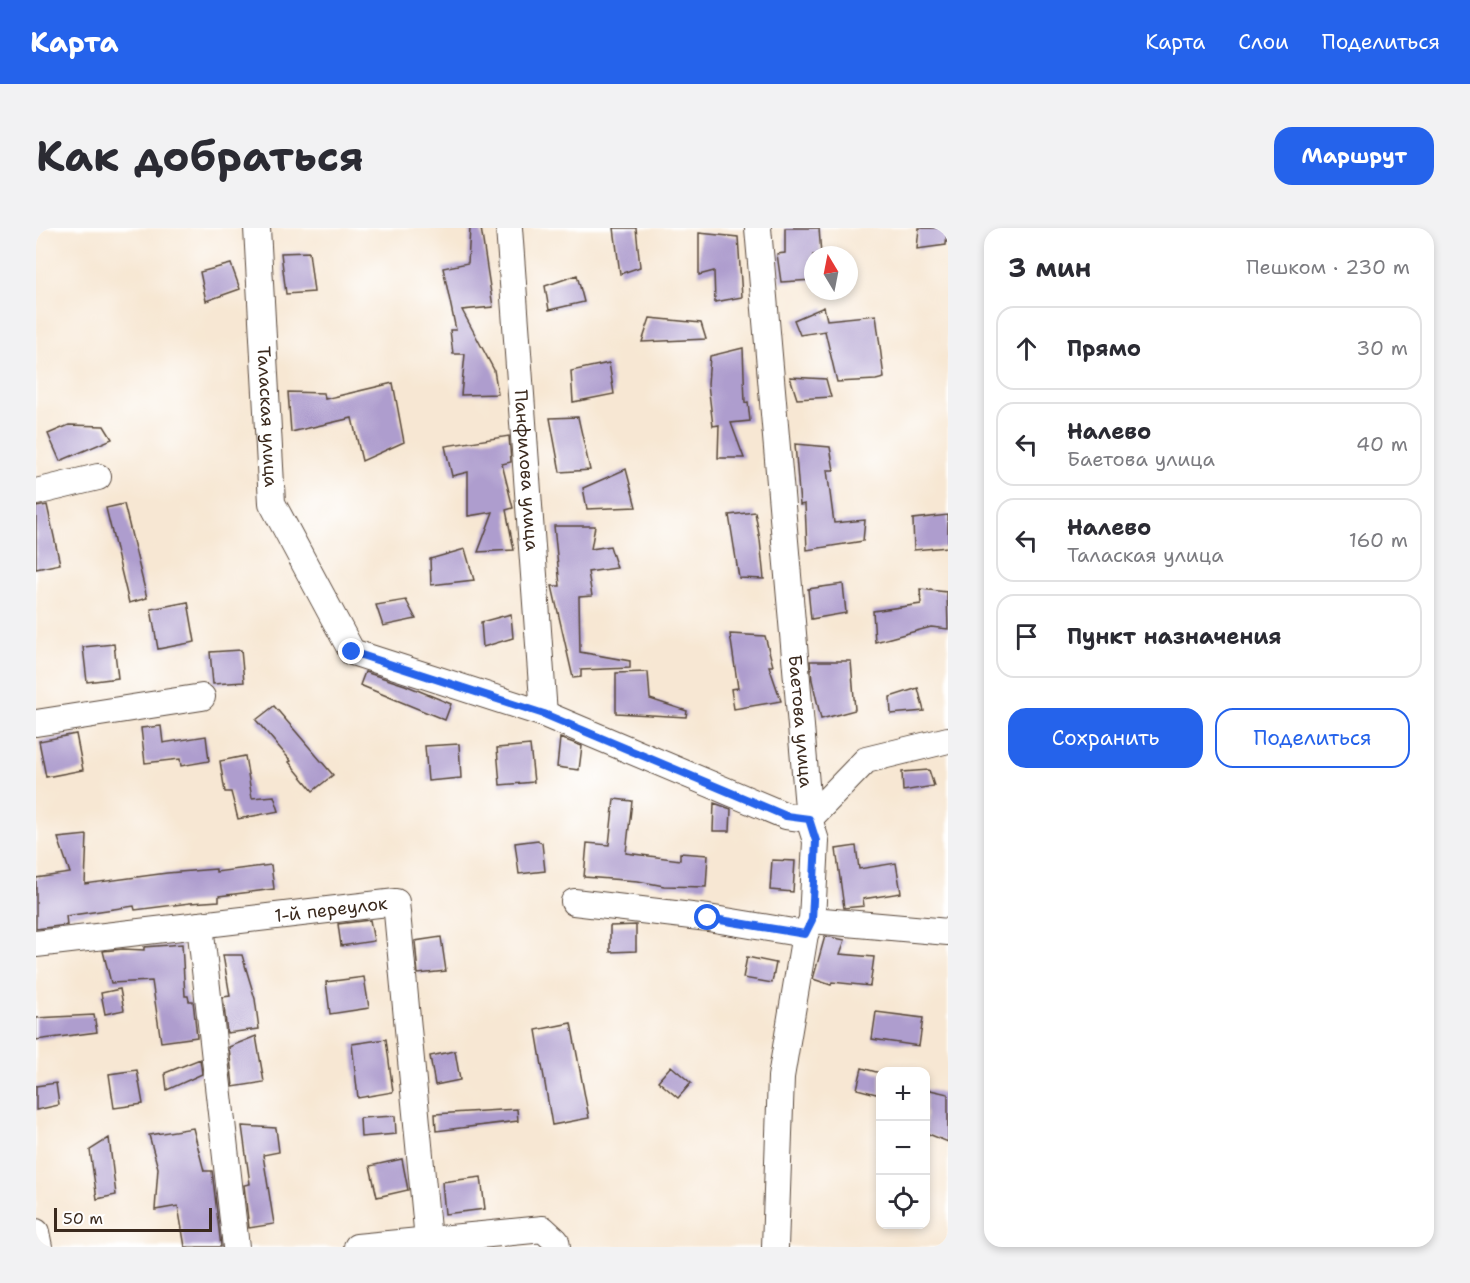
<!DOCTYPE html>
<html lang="ru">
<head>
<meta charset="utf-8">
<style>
	:root { --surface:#fff; --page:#f2f2f3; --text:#2b2b33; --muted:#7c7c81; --line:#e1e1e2; --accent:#2563eb }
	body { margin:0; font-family:"Shantell Sans",sans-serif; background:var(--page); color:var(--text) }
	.controls { position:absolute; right:18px; bottom:18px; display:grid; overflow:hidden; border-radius:12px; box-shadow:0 3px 9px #0003 }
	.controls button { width:54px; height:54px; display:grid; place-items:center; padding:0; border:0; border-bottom:2px solid var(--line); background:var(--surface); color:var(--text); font:30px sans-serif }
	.compass { position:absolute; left:768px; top:18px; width:54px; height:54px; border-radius:50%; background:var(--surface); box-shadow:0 3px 9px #0003; rotate:350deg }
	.scale { position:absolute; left:18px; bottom:15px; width:158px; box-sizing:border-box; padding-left:6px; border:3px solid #3b2a1e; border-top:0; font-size:16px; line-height:21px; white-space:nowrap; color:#3b2a1e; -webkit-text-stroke:4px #fff; paint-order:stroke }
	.stop { position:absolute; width:18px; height:18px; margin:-14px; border:4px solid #2563eb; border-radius:50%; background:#fff }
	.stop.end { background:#2563eb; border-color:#fff; box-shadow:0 2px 6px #0008 }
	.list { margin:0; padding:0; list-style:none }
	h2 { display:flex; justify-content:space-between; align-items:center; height:78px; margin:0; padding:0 24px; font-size:26px }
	h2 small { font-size:20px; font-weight:400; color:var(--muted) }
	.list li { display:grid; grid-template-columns:39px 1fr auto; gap:18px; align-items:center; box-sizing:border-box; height:84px; margin:0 12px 12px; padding:0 12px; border:2px solid var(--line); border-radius:18px }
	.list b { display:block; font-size:22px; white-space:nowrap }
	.list p { margin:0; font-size:20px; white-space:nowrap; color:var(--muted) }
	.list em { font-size:20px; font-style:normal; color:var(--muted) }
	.actions { display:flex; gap:12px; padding:18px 24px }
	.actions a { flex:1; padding:14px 0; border:2px solid var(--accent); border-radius:18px; text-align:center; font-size:21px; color:var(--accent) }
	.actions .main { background:var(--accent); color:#fff }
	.icon { flex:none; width:33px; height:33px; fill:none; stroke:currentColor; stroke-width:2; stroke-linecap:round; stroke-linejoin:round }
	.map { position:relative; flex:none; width:912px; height:1019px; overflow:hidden; border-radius:18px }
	header { display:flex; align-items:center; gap:36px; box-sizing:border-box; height:84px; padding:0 30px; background:var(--accent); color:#fff }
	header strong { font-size:28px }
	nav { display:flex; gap:33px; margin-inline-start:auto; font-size:21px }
	.intro { display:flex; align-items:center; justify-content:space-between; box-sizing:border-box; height:144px; padding:0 36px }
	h1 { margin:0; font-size:42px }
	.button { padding:15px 27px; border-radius:18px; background:var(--accent); color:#fff; font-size:21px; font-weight:700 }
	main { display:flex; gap:36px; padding:0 36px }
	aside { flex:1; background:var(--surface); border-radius:18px; box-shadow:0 3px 9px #0003 }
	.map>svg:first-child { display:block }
</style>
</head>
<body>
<header>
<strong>Карта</strong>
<nav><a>Карта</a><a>Слои</a><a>Поделиться</a></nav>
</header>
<div class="intro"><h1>Как добраться</h1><a class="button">Маршрут</a></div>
<main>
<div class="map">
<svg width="912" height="1019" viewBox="0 0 912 1019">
	<rect width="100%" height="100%" fill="#fff"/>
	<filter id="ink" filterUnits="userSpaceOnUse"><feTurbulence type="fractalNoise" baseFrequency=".0167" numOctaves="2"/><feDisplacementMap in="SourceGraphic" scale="12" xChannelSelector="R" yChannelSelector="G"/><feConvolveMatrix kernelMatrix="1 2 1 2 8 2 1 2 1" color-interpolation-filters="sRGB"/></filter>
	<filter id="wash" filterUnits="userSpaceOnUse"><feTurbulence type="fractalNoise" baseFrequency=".008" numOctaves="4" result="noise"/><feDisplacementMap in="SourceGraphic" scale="24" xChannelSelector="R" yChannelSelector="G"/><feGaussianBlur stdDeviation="1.35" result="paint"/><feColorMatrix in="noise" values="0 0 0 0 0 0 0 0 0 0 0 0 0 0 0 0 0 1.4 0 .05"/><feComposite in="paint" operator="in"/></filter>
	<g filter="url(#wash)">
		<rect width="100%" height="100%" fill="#f7e7d3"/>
		<g id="blocks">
			<path fill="#ae9dce" d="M434 0H445L457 79 426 82 458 142 462 166 425 167 429 126H417L414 102H420L407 40 432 35Z
				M578 0H600L604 39 584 46Z
				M749 0H783L785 27H777V52L745 54 741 26 749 25Z
				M883 0H911L910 17 881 21Z
				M663 5 702 9 706 69 679 74 678 43 663 47Z
				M273 24 278 64 250 66 245 25Z
				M195 36 204 61 170 73 164 44Z
				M541 47 548 74 513 82 509 58Z
				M788 79 791 92 840 87 848 150 840 152 801 154 789 103 764 107 758 92Z
				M614 90 665 95 670 111 606 114Z
				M707 120 709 175 712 174 714 193 695 195 708 230H682L683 197 677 198 672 156 674 128Z
				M573 135 578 166 537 174 535 143Z
				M754 149 790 151 795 169 761 171Z
				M357 155 368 214 326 233 316 190 255 204 252 164 288 165 289 171Z
				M542 189 554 242 524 244 514 190Z
				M33 197 68 198 76 211 24 233 12 206Z
				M473 208 475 234 466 236 477 280 470 282 478 322 442 324 457 284 432 288V244L416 248 409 218Z
				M759 216 794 219 798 242H791L798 295 829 292 827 313 771 322 769 276 764 277Z
				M590 241 600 279 551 281 547 260Z
				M88 276 111 370 93 375 70 280Z
				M11 277 24 336 0 341V279Z
				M719 284 724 312 728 351 703 350 693 287Z
				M912 287V319L878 322 877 291Z
				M518 298H559L555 321 574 318 581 340 552 344 556 368 543 369 544 424 594 433V440L545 442V449L537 450 516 358H524Z
				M429 321 438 352 395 357 394 331Z
				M807 356 810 385 775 391 772 361Z
				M884 361 911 364 912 401 895 399 839 414 837 383 885 376Z
				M370 372 380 391 347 398 340 377Z
				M152 374 159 414 122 421 115 381Z
				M475 386 477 410 447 419 445 394Z
				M694 406 729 408 737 438H733L745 473 698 481 695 461 702 460Z
				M78 416 82 450 51 454 47 419Z
				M205 422 208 454 177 456 174 424Z
				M774 433H815L819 482 785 491 776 452Z
				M329 444 369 457 415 476 409 492 324 457Z
				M612 444 614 471 651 483 650 489 580 485V445Z
				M882 460 888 483 855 486 854 469Z
				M238 478 297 547 277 563 253 534 255 533 220 492Z
				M125 498 127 515 170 508 173 533 145 538 144 531 109 535 105 500Z
				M40 506 47 542 10 549 3 513Z
				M524 510 546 518 543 542 521 539Z
				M423 516 425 550 392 553 389 518Z
				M494 517 498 554 464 557 461 520Z
				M209 528 216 570 238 568 243 583 202 591 195 564H189L184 533Z
				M893 542 898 558 867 563 866 544Z
				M578 571 596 573 590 625 644 632V625L672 627 670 659 628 658 602 653 548 649 551 615 573 617Z
				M678 575 695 581 694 603H677Z
				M51 607 49 656 131 645 180 641V644L235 637 238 661 183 668V673L154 675 99 682 98 678 30 688 31 697 0 701V650L34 645 22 610Z
				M502 612 503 614 506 615 509 643 483 646 479 615Z
				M820 618 823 641 860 635 865 665 827 671 828 678 808 680 800 621Z
				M736 632 759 633 757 664 734 662Z
				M334 692 338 713 305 718 302 696Z
				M600 697V723L574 724V698Z
				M789 708 809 712 804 726 838 729 834 758 796 754 795 757 777 751Z
				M405 709 410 743 382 746 379 713Z
				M146 716 149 768H152L153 773H157L161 809 125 814 116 753 75 755 67 723 87 721 108 722V719Z
				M187 727H206L219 771 223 801 191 805 187 769 194 768Z
				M711 729 740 735 736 755 707 750Z
				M328 749 333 780 294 786 290 754Z
				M84 761 88 782 69 786 65 765Z
				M840 784 887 790 883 818 836 811Z
				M58 787 61 804 0 812V790Z
				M535 795 553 890 516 897 500 802Z
				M220 808 228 854 197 859 193 819Z
				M350 811 357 864 322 870 316 816Z
				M419 823 424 852 399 857 394 828Z
				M164 831 166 846 131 862 129 845Z
				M635 838 655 855 642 870 622 853Z
				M826 840 844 845V867L821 861Z
				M101 842 107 876 78 880 73 846Z
				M20 855 23 877 0 882V858Z
				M890 861 912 866V914L890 905Z
				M481 881 482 893 400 903 399 886Z
				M359 888 360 906 325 909 324 890Z
				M206 898 240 900 243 924 227 927 238 996 213 1000 208 957 214 956Z
				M157 900 168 943H176L185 1019H149L142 978 119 982 122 940 113 907Z
				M73 910 80 967 61 971 54 922Z
				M366 931 372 962 341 969 334 938Z
				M445 949 449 981 409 986 406 954Z"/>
		</g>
	</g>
	<g filter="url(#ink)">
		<use href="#blocks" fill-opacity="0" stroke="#574639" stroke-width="1.5"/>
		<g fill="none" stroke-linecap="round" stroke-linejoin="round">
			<defs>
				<g id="street">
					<path id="s1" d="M221 0 236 275 316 424 508 486 750 588 773 591 830 532 912 512"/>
					<path id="s2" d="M473 0 508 486"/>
					<path id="s3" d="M722 0 773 591 780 613 776 692 769 706 745 849 739 1019"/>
					<path d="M0 264 62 249"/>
					<path d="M0 495 166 469"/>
					<path d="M538 674 672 690 769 706"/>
					<path d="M776 692 912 704"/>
					<path d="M164 697 200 1019"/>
					<path id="s4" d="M0 716 360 674 392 1012"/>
					<path d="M0 1004 3 1019"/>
					<path d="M321 1019 507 1001 520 1013 521 1019"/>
				</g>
			</defs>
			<use href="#street" stroke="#574639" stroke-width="28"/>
			<use href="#street" stroke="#fff" stroke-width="26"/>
		</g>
	</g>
	<g fill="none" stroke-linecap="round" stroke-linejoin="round" filter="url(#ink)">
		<path stroke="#2563eb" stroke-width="8" d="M316 424 508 486 750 588 773 591 780 613 776 692 769 706 672 690"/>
	</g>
	<g text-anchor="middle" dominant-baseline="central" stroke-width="4.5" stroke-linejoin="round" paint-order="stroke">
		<g font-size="18" fill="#3b2a1e" stroke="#fff">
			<text stroke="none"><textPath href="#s1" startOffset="189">Талаская улица</textPath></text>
			<text stroke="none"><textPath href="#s2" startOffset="243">Панфилова улица</textPath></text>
			<text stroke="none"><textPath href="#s3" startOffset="495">Баетова улица</textPath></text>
			<text stroke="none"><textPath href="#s4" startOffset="297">1-й переулок</textPath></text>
		</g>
	</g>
</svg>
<div class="controls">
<button>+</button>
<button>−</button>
<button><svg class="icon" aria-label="locate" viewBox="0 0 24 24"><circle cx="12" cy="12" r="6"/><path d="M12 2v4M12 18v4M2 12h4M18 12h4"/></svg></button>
</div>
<svg class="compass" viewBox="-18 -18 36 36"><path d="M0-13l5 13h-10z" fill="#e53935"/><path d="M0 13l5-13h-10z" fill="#7c7c81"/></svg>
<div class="scale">50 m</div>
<div class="stop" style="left:672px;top:690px"></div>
<div class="stop end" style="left:316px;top:424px"></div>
</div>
<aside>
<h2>3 мин<small>Пешком · 230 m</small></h2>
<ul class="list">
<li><svg class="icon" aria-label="ahead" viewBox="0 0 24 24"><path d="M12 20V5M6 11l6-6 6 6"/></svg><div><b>Прямо</b></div><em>30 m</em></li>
<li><svg class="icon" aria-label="left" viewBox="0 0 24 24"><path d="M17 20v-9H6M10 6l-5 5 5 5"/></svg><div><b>Налево</b><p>Баетова улица</p></div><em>40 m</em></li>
<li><svg class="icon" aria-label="left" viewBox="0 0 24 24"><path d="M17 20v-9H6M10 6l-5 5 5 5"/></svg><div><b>Налево</b><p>Талаская улица</p></div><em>160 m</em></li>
<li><svg class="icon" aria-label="arrive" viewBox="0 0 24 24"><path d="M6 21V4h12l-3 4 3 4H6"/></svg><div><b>Пункт назначения</b></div></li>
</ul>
<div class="actions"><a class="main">Сохранить</a><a>Поделиться</a></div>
</aside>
</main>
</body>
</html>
